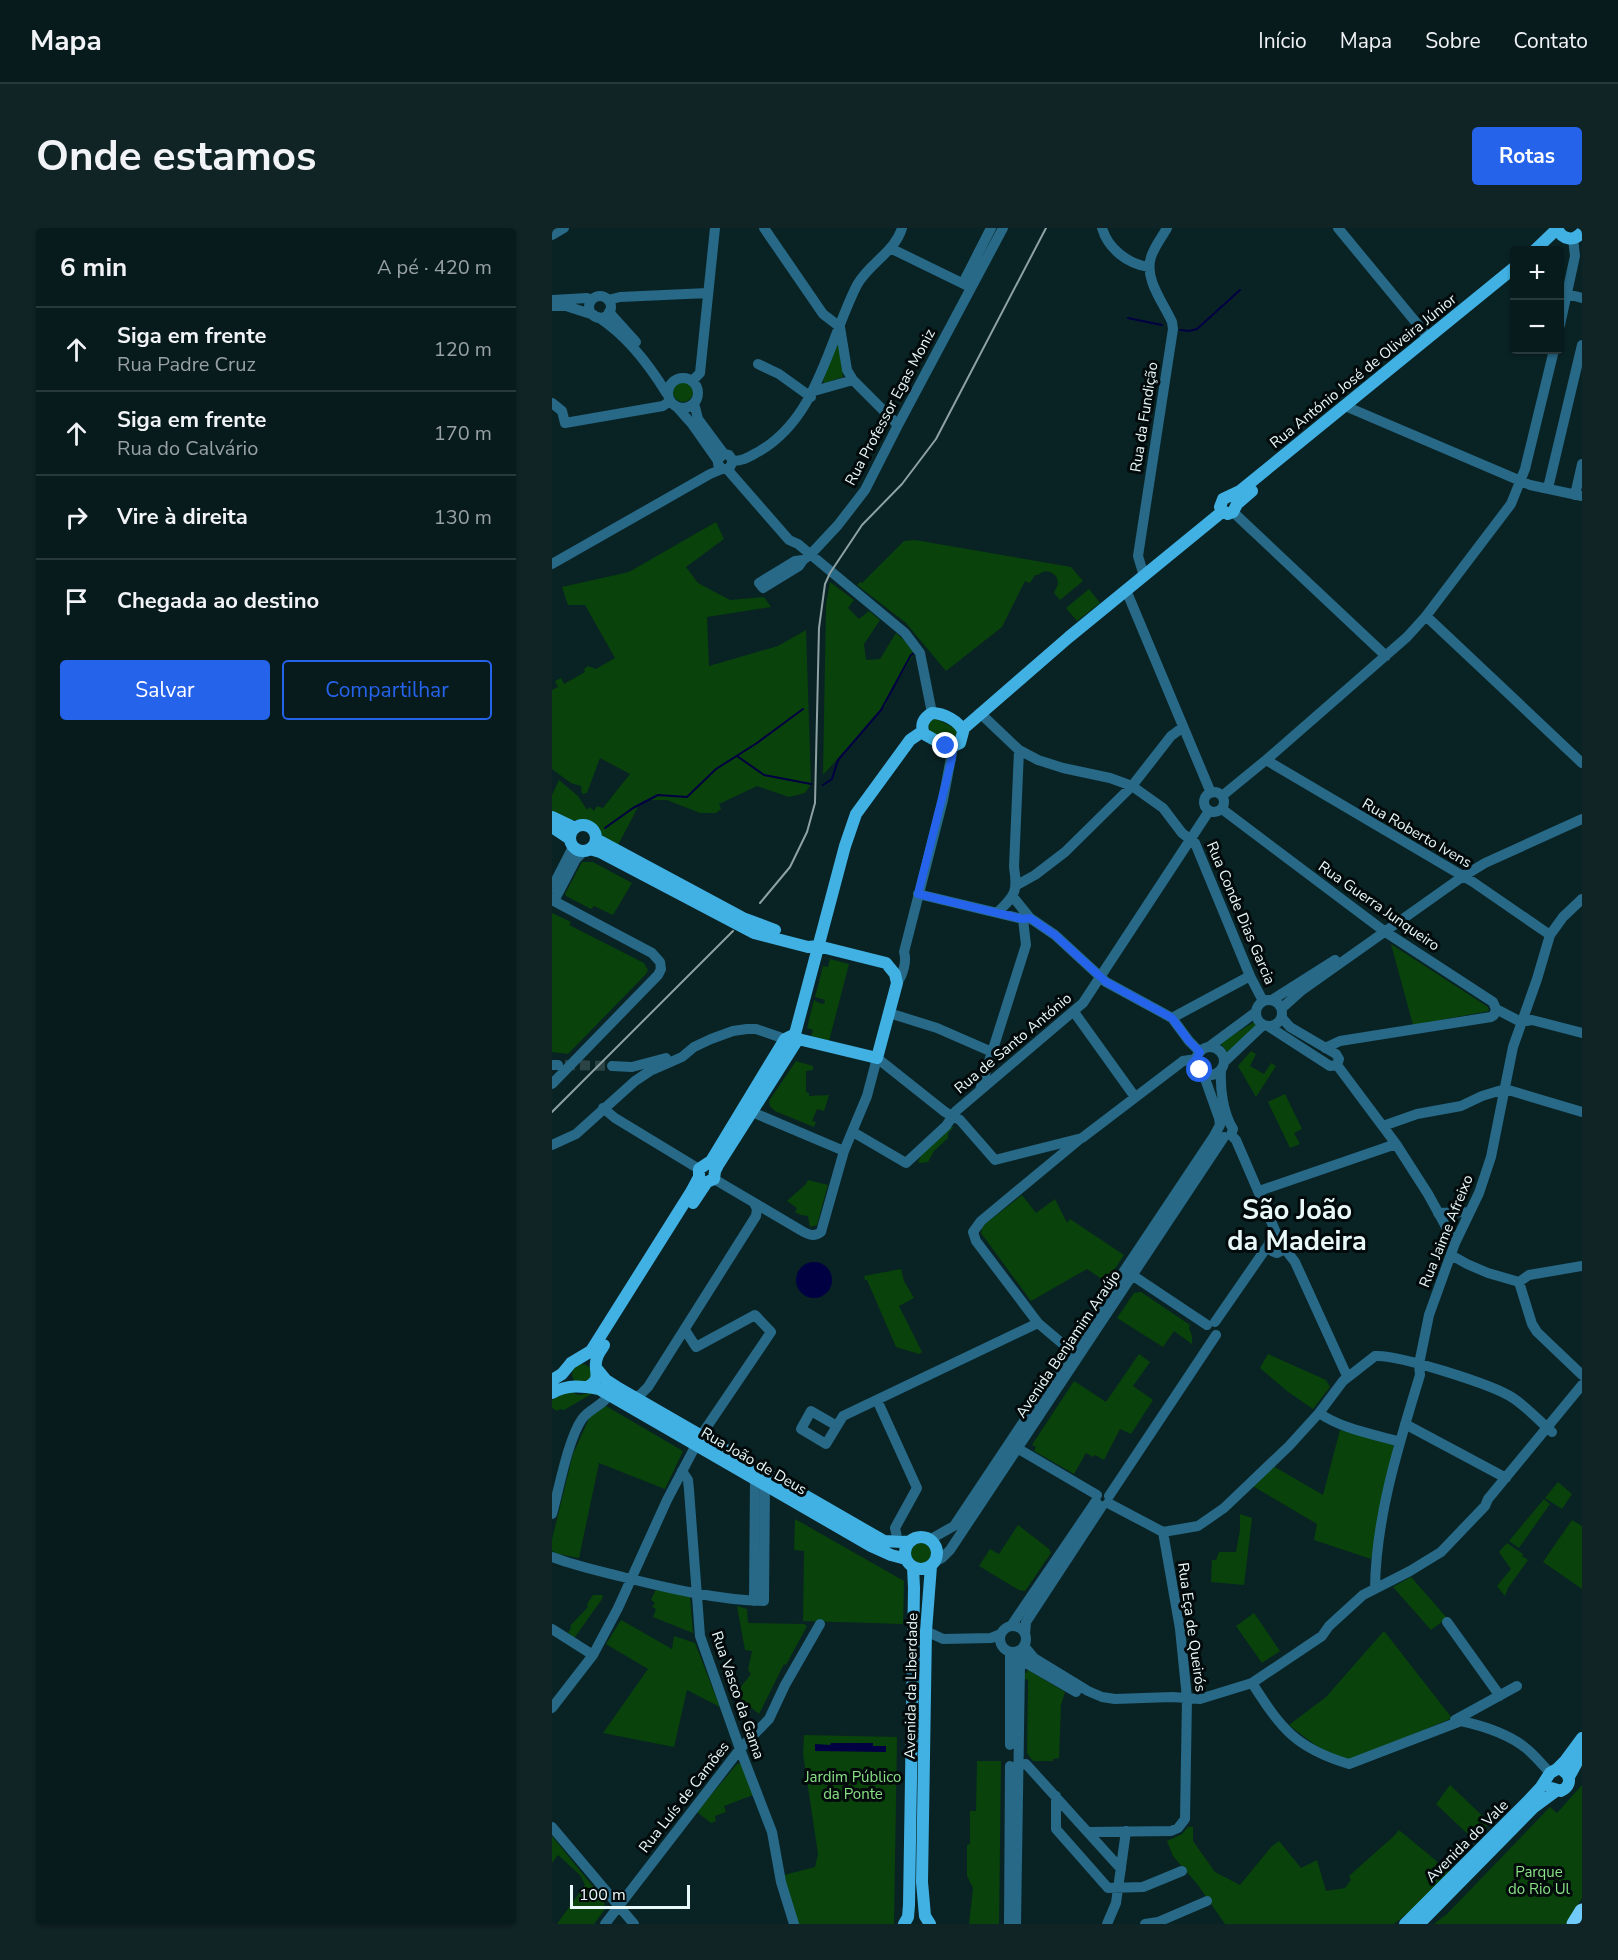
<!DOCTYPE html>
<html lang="pt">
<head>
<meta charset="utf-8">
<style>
	:root { --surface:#071a1c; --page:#102325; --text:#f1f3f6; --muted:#98a1a3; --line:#28383b; --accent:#2563eb }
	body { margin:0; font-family:"Nunito Sans",sans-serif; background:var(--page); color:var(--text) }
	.controls { position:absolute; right:18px; top:18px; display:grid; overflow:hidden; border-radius:6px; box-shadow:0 2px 4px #0004 }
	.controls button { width:54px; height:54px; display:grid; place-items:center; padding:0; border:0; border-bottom:2px solid var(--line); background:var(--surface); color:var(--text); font:30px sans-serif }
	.scale { position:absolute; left:18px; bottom:15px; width:120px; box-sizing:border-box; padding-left:6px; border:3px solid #e9f8f9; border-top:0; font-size:16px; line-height:21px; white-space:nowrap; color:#e9f8f9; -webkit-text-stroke:4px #030a0b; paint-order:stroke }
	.stop { position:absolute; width:18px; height:18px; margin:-14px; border:4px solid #2563eb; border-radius:50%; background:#fff }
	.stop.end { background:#2563eb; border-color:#fff; box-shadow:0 2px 6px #0008 }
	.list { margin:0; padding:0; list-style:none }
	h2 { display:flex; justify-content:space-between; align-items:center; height:78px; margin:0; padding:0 24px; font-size:26px }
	h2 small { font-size:20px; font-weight:400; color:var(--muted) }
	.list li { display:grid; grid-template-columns:39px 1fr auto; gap:18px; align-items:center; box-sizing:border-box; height:84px; padding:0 24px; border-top:2px solid var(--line) }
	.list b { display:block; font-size:22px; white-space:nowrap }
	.list p { margin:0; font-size:20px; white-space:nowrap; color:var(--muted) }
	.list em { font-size:20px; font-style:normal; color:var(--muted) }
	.actions { display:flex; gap:12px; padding:18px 24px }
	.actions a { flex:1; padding:14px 0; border:2px solid var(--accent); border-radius:6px; text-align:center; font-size:21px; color:var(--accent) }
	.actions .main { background:var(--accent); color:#fff }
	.icon { flex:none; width:33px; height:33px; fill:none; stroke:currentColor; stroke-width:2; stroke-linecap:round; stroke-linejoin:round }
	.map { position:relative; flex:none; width:1030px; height:1696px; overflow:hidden; border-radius:6px }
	header { display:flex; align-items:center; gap:36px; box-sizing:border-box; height:84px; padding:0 30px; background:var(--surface); border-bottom:2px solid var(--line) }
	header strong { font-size:28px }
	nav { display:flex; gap:33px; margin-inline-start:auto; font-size:21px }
	.intro { display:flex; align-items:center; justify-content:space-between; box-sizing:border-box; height:144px; padding:0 36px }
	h1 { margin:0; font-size:42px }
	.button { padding:15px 27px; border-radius:6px; background:var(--accent); color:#fff; font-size:21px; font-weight:700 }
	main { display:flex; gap:36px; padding:0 36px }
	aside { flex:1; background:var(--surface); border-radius:6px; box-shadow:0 2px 4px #0004 }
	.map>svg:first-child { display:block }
</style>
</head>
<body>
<header>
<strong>Mapa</strong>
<nav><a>Início</a><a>Mapa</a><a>Sobre</a><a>Contato</a></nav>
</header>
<div class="intro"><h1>Onde estamos</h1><a class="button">Rotas</a></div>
<main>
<aside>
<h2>6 min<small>A pé · 420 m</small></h2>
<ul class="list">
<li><svg class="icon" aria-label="ahead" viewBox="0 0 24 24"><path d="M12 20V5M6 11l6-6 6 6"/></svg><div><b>Siga em frente</b><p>Rua Padre Cruz</p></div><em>120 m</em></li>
<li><svg class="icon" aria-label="ahead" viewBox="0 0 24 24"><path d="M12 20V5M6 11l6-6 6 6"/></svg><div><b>Siga em frente</b><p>Rua do Calvário</p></div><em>170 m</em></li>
<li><svg class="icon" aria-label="right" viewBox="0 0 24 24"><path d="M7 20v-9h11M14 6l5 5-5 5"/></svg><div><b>Vire à direita</b></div><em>130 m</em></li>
<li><svg class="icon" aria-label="arrive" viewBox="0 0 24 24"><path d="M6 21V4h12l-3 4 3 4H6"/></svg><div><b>Chegada ao destino</b></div></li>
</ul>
<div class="actions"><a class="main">Salvar</a><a>Compartilhar</a></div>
</aside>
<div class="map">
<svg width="1030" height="1696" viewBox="0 0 1030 1696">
	<rect width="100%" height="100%" fill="#092325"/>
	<path fill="#09420a" d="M286 112 291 149 272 155 271 153Z
		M121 164a10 10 0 1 1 20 0a10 10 0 1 1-20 0Z
		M164 294 172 311 134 339 146 355 178 372 212 369 219 379 155 389 157 438 226 418 254 402 259 556 253 565 237 569 205 558 167 576 169 581 164 585H148L115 572H93L87 577 66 617 50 608 44 598 35 592H17L0 583V567L7 552 26 568 35 582 38 579 42 583 45 578 51 580 78 546 48 530 35 565 30 566 29 558 19 555 0 541V462L6 459 3 453 9 450 12 456 33 444 32 441 36 438 44 441 63 430 33 377H16L10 359 77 344Z
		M363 312 519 339 531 353 508 372 502 365 506 356 505 350C500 342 492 341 486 347H483L478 355 473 353 450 399 394 443 354 395 305 357 308 354 310 355 352 313Z
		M278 354 302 372 296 380 307 391 317 383 328 392 312 416 314 432 328 431 344 405 359 419 362 426 336 469 334 477 271 547 274 377Z
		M537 361 548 375 525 393 514 380Z
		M381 491H385L404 501 406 503 403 513 398 514 379 505 376 496Z
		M30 634H41L80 655 61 687 42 678 39 681 14 668 13 666Z
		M0 685 19 694 17 697 92 735 96 742 94 746 16 826 0 824Z
		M839 716 936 779 937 783 861 797Z
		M278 731 297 736 277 813 259 808 261 802 255 800 262 772 267 775 272 776 273 772 263 769 271 738 276 739Z
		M702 794 704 797 676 825 668 815Z
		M699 823 704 826 698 838 712 846 719 835 724 838 704 869 686 838Z
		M244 833 261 838V842L254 843V864L257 865V868L277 867 272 883 265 881 260 893 264 894 262 899 223 883 218 878 217 873Z
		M733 866 750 901 742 905 748 916 738 920 716 874Z
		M399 899H402L396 905V910L382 923 376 934 369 935 366 934 370 926Z
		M256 952 276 957 265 997 258 999 256 988 249 987 243 984 245 980 235 973 254 956Z
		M470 967 484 985 503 971 515 995 518 991 572 1027 554 1054 535 1041 479 1073 429 1005 430 1000 433 996Z
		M349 1041 352 1053 362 1070 347 1078 370 1124 367 1126 344 1119 315 1052H313L312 1048Z
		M589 1064 638 1097 637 1100 640 1108V1116L622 1103 611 1119 565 1090 582 1065Z
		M587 1126 598 1134 581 1158 601 1172 579 1206 568 1201 552 1232 543 1227 541 1229 534 1225 522 1246 482 1223 484 1219 480 1217 522 1153 554 1174Z
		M716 1126 774 1152 778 1159 761 1181 735 1163 708 1140Z
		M20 1146a10 10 0 1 1 20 0a10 10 0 1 1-20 0Z
		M16 1163 27 1167 43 1164 12 1182 8 1181 5 1183 0 1180V1172Z
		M54 1178 131 1223 113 1261 47 1235 27 1330 6 1326 0 1323V1311L21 1226 39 1186Z
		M788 1202 842 1216 819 1331 762 1312 765 1296 699 1257 721 1238 771 1267Z
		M1006 1254 1020 1266 1010 1281 993 1270Z
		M992 1271 998 1276 967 1320 957 1313Z
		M688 1286 700 1290 692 1357 659 1354 660 1332H664L667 1324H684L688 1302Z
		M243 1291 352 1353 351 1396 251 1393 252 1323 242 1322Z
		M1020 1292 1030 1298V1361L991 1334Z
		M466 1297 497 1321 499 1325 473 1363 467 1362 427 1338 438 1321 447 1326Z
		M955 1315 971 1326 970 1328 976 1332 956 1360 953 1368 945 1358 959 1341 947 1324Z
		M359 1325a10 10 0 1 1 20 0a10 10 0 1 1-20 0Z
		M859 1349 895 1390 879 1402 841 1359Z
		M104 1361 138 1369 141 1405 101 1389 104 1381 100 1379 103 1375 99 1372Z
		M41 1367H51L50 1371 23 1409H21L16 1405 19 1400 18 1398 36 1379 35 1376Z
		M185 1378 195 1381 196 1395 252 1396 255 1398 234 1437 232 1436 207 1486 183 1466 199 1446 196 1442 200 1423 193 1422Z
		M702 1385 728 1423 710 1435 684 1398Z
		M69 1392 120 1421 122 1408 143 1415 168 1479 135 1462 122 1519 51 1505 96 1441 54 1416Z
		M832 1403 900 1490 801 1532C774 1528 758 1513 737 1497L774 1469Z
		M476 1442 513 1464 509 1477 507 1530 501 1531V1533H481L475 1525 476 1452 473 1451V1446Z
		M252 1507 345 1509 342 1696H246L232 1647 263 1639 256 1670 266 1626 251 1526Z
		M425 1533H449L447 1696H417L421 1660 415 1648V1617L418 1616V1583H424Z
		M189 1535 201 1567 172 1578 174 1584 163 1588 164 1593 159 1595 145 1584 185 1536Z
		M898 1557 938 1595 922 1612 884 1576Z
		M1030 1557V1670L1014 1696H882L895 1686 998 1579 1005 1585Z
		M636 1599H641V1613L663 1644 688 1657 720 1618 727 1613 749 1640 765 1632 774 1663 793 1660 799 1652 797 1648 842 1608 847 1602 899 1645 865 1677 842 1696H673L646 1657 621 1628 615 1613 630 1606Z
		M0 1608 52 1672 53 1681 42 1696H5L33 1657 28 1647 6 1627 0 1635Z"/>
	<path fill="#000042" d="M244 1052a18 18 0 1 1 36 0a18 18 0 1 1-36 0Z
		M279 1515H321V1518H334V1524L263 1523V1516L278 1517Z"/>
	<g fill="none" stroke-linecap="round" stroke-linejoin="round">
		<path stroke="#000042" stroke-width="2" d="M576 90 610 97
			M628 102 637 103 645 101 688 62
			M185 528 212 547 259 556
			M271 557 280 551 286 532 329 482 359 427 362 425
			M53 600 81 580 106 567 135 569 164 541 205 515 251 481"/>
		<path stroke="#2b4345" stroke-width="10" stroke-dasharray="10 5" stroke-linecap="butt" d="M13 837 60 838"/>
		<path stroke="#276987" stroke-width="10" d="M212 0 271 86 288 99 295 142 301 152 346 197
			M550 0C556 21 576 36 597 39
			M786 0 876 109
			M0 7 12 0
			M338 20 418 59
			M411 55 439 0
			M1015 66 1030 70
			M37 79a11 11 0 1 1 22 0a11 11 0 1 1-22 0Z
			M1 72 35 70 39 72
			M56 72 68 69 156 65
			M0 78H14L42 87
			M57 84 84 114
			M46 89C74 107 98 138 115 166
			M1008 97 1023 28 1021 10
			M206 136 227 146 259 169
			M116 165a15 15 0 1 1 30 0a15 15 0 1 1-30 0Z
			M140 153 148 145 163 0
			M262 163 301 152
			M0 175 10 183 13 195 111 178 118 173
			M142 175 146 191 172 226
			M124 178 140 196 166 233
			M793 178 978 257 1030 268
			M181 233C191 233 197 229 206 224 266 190 276 114 305 57 316 36 343 24 350 0
			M175 241 237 312 246 316 353 405 368 425 380 485
			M996 260 1030 117
			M1023 267 1030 236
			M681 284 834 428
			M251 332 243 333 207 355 211 360 247 338 251 332 258 327 286 297 313 262 346 197 451 0
			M0 336 158 246 170 241H177L181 233 177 227 172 226 166 231V236L170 241
			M592 348 586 328 621 101 620 94C611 74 592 51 599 29 602 19 610 9 615 0
			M574 362 659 565
			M874 388 1030 535
			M428 485 467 522 486 532 511 540 558 550 580 558 611 580 630 605 643 615 698 748 711 773
			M714 532 921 654 998 707
			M652 574a10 10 0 1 1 20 0a10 10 0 1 1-20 0Z
			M670 568 714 532 855 409 874 388 959 276 973 241 1002 122
			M670 581 832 703 941 774 944 781 969 794 980 792 1030 805
			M465 657 483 647 513 624 580 558 619 508 630 500
			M0 660 21 619
			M366 666 471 691 478 690 503 707 554 754 620 790 637 813 648 824
			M461 669 478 690
			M0 672 100 725 108 734 109 741 106 747 0 856
			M2 673 24 631 32 623
			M446 684C463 667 466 664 462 639L467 522
			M345 755C351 747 355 733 352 724L391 572 401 519
			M704 785a13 13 0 1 1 26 0a13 13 0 1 1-26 0Z
			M720 772 783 732
			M730 780 749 763 910 649 933 635 1030 591
			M522 784 583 869
			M337 785 385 800 440 824
			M620 790 698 748
			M730 790 738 799 784 826 787 831 785 837
			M716 798 778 838 785 837
			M658 818 704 784
			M644 833a14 14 0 1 1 28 0a14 14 0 1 1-28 0Z
			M773 820 788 813 939 789 942 787 944 781
			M672 834 711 797
			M0 837H6
			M785 837 844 916 876 966 903 1015
			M60 838 80 839 114 830
			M669 842C668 861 671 885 681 901L679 907
			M953 861 1030 884
			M428 862 474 717 471 691
			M51 880 63 890 147 941
			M200 884 292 923
			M831 898 865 886 909 878 930 868 953 861
			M301 904 354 935 394 898 404 883 531 775 657 583
			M679 907 684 912 725 1007 733 1012V1021L725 1025 720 1023 717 1016 718 1011 725 1007
			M0 917 24 906 83 853 98 843 130 829 142 819 159 811 181 803 195 801H204L233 811
			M162 951 250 1003C257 1007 262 1009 269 1004L292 923 315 868 325 830 393 884 408 892 443 932 530 910 631 833 644 831
			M707 963 844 916
			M886 985 917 984
			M733 1021 743 1034 795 1148
			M899 1027 915 1036 936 1045 967 1054 977 1047 1030 1038
			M580 1047 655 1097
			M967 1054 980 1096 985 1104 1030 1147
			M663 1094 717 1016
			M133 1102 144 1119 203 1087 219 1104 148 1209
			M519 1123 486 1095 424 1013 421 1004 429 993 528 911
			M82 1169 88 1167 96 1159 204 988 205 981 202 975
			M325 1172 365 1260 343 1300 346 1314
			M767 1185C790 1201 821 1206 848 1214
			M853 1196 954 1250
			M285 1198 259 1183 249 1201 274 1216 291 1188 486 1095
			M465 1220 545 1267
			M130 1243 136 1252 137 1262 148 1408 188 1521 220 1604 229 1654 242 1696
			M557 1268 664 1107
			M556 1275 611 1304
			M0 1286C7 1261 16 1211 30 1191 37 1181 50 1178 57 1167
			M611 1304 646 1298 672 1280 737 1218 767 1185 791 1153 823 1128C845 1126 942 1157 961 1170 975 1179 987 1193 1000 1204
			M377 1312 402 1298 662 908 668 897 667 890 651 845
			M0 1329C23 1338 47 1343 71 1349 115 1360 166 1372 212 1373L213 1257
			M381 1335 390 1330 398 1322 672 909
			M823 1360C824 1288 847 1216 868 1147L867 1136 877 1087 903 1015 927 965 939 929 961 819 985 751 998 707 1011 689 1030 671
			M202 1373 203 1251
			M895 1394 948 1468
			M448 1411a13 13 0 1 1 26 0a13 13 0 1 1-26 0Z
			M459 1398 544 1273
			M0 1401 41 1427
			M374 1403 391 1411 439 1410 449 1406
			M473 1406 474 1394 550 1278
			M472 1418 482 1430 536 1463 550 1469 563 1471 620 1469 648 1471 700 1455 770 1408 777 1398 811 1367 858 1343 889 1324 933 1278 936 1271 1030 1157
			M466 1423 472 1434 524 1464
			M463 1427 468 1439 464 1696
			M700 1455C729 1500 743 1520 797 1536L909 1493C932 1498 957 1506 975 1521 983 1528 991 1537 998 1545
			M0 1480 41 1427 66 1380 115 1272 144 1217
			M903 1492 965 1458
			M458 1517V1424
			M465 1537 474 1536 569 1641
			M504 1568V1601L556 1660 591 1659 630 1643
			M0 1599 82 1696
			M537 1604 619 1603 626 1600 633 1591 635 1470 628 1401 611 1304
			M53 1696 188 1521 217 1491 233 1457 268 1396
			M457 1696 458 1538
			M555 1696 564 1675 574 1603
			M593 1696 606 1694 655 1673"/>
		<path stroke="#41b1e4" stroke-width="12" d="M1005 0C1010 12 1022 14 1030 4
			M983 22 1005 1
			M671 283 668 279 671 271 688 263 963 39
			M671 283 676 286 681 284 685 276 700 263
			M380 485C391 485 408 493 411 504L408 515 397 520 372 506C368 497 371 490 380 485Z
			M411 501 517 409 671 283
			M0 589 23 600
			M18 610a13 13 0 1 1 26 0a13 13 0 1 1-26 0Z
			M0 599 18 611
			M44 611 191 690 223 702
			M38 621 48 624 202 705 256 719 266 718 334 735 343 746 345 755 325 830 246 811
			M246 811 243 806 293 618 304 586 358 512 371 503
			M141 975 155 954 162 951 163 943 166 937 246 811
			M45 1141 54 1152 68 1161 332 1313 350 1314 359 1313
			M0 1152 10 1146 19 1135 39 1123 139 964 147 949V941L159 933 233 811 243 806
			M35 1159C52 1151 40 1142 45 1130 46 1125 50 1121 52 1117
			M0 1165C16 1156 30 1158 47 1161L319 1318 339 1327 354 1331
			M353 1325a16 16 0 1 1 32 0a16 16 0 1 1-32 0Z
			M1017 1549 1030 1525
			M999 1560 1009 1563C1017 1559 1019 1553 1015 1546L1009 1541H1005
			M352 1696 356 1689 357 1677 362 1360 361 1339
			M378 1696 373 1688 370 1654 374 1403 379 1338
			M853 1696 975 1574 989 1559 998 1545 1005 1541 1013 1533 1030 1510
			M867 1696 981 1580 1004 1563"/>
		<path stroke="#70cbf9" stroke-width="15" d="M1022 1696 1030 1683"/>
		<path stroke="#8ea1a3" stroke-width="2" d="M208 675 238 639 255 604 263 575 267 400 273 356 278 345 310 297 350 256 384 211 494 0
			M0 884 181 703"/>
	</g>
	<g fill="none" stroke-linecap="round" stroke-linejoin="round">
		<path stroke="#2563eb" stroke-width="8" d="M394 518 401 519 400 530 366 666 471 691 478 690 503 707 554 754 620 790 637 813 648 824 644 831 648 842"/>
	</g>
	<g text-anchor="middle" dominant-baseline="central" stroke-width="6" stroke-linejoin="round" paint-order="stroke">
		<g font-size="15" fill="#e9f8f9" stroke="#030a0b">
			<text transform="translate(811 143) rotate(-39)">Rua António José de Oliveira Júnior</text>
			<text transform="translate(338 179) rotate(-62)">Rua Professor Egas Moniz</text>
			<text transform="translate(592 189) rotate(-81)">Rua da Fundição</text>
			<text transform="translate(865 605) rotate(30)">Rua Roberto Ivens</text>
			<text transform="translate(827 678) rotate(35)">Rua Guerra Junqueiro</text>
			<text transform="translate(689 685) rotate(67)">Rua Conde Dias Garcia</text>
			<text transform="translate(461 815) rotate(-40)">Rua de Santo António</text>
			<text transform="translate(894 1003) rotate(-68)">Rua Jaime Afreixo</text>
			<text transform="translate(516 1116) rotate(-56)">Avenida Benjamim Araújo</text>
			<text transform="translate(202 1233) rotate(30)">Rua João de Deus</text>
			<text transform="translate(640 1399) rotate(82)">Rua Eça de Queirós</text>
			<text transform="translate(359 1458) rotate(-89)">Avenida da Liberdade</text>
			<text transform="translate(186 1467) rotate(71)">Rua Vasco da Gama</text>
			<text transform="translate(132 1569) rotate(-52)">Rua Luís de Camões</text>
			<text transform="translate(915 1613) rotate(-45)">Avenida do Vale</text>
		</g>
		<g font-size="15" fill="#8ae286" stroke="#030a0b">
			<text x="301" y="1549">Jardim Público<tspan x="301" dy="17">da Ponte</tspan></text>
			<text x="987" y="1644">Parque<tspan x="987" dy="17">do Rio Ul</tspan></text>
		</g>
		<g font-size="27" font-weight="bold" fill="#e9f8f9" stroke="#030a0b">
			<text x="745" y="982">São João<tspan x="745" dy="31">da Madeira</tspan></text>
		</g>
	</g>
</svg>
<div class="controls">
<button>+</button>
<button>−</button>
</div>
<div class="scale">100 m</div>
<div class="stop" style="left:648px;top:842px"></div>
<div class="stop end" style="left:394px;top:518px"></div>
</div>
</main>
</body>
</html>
